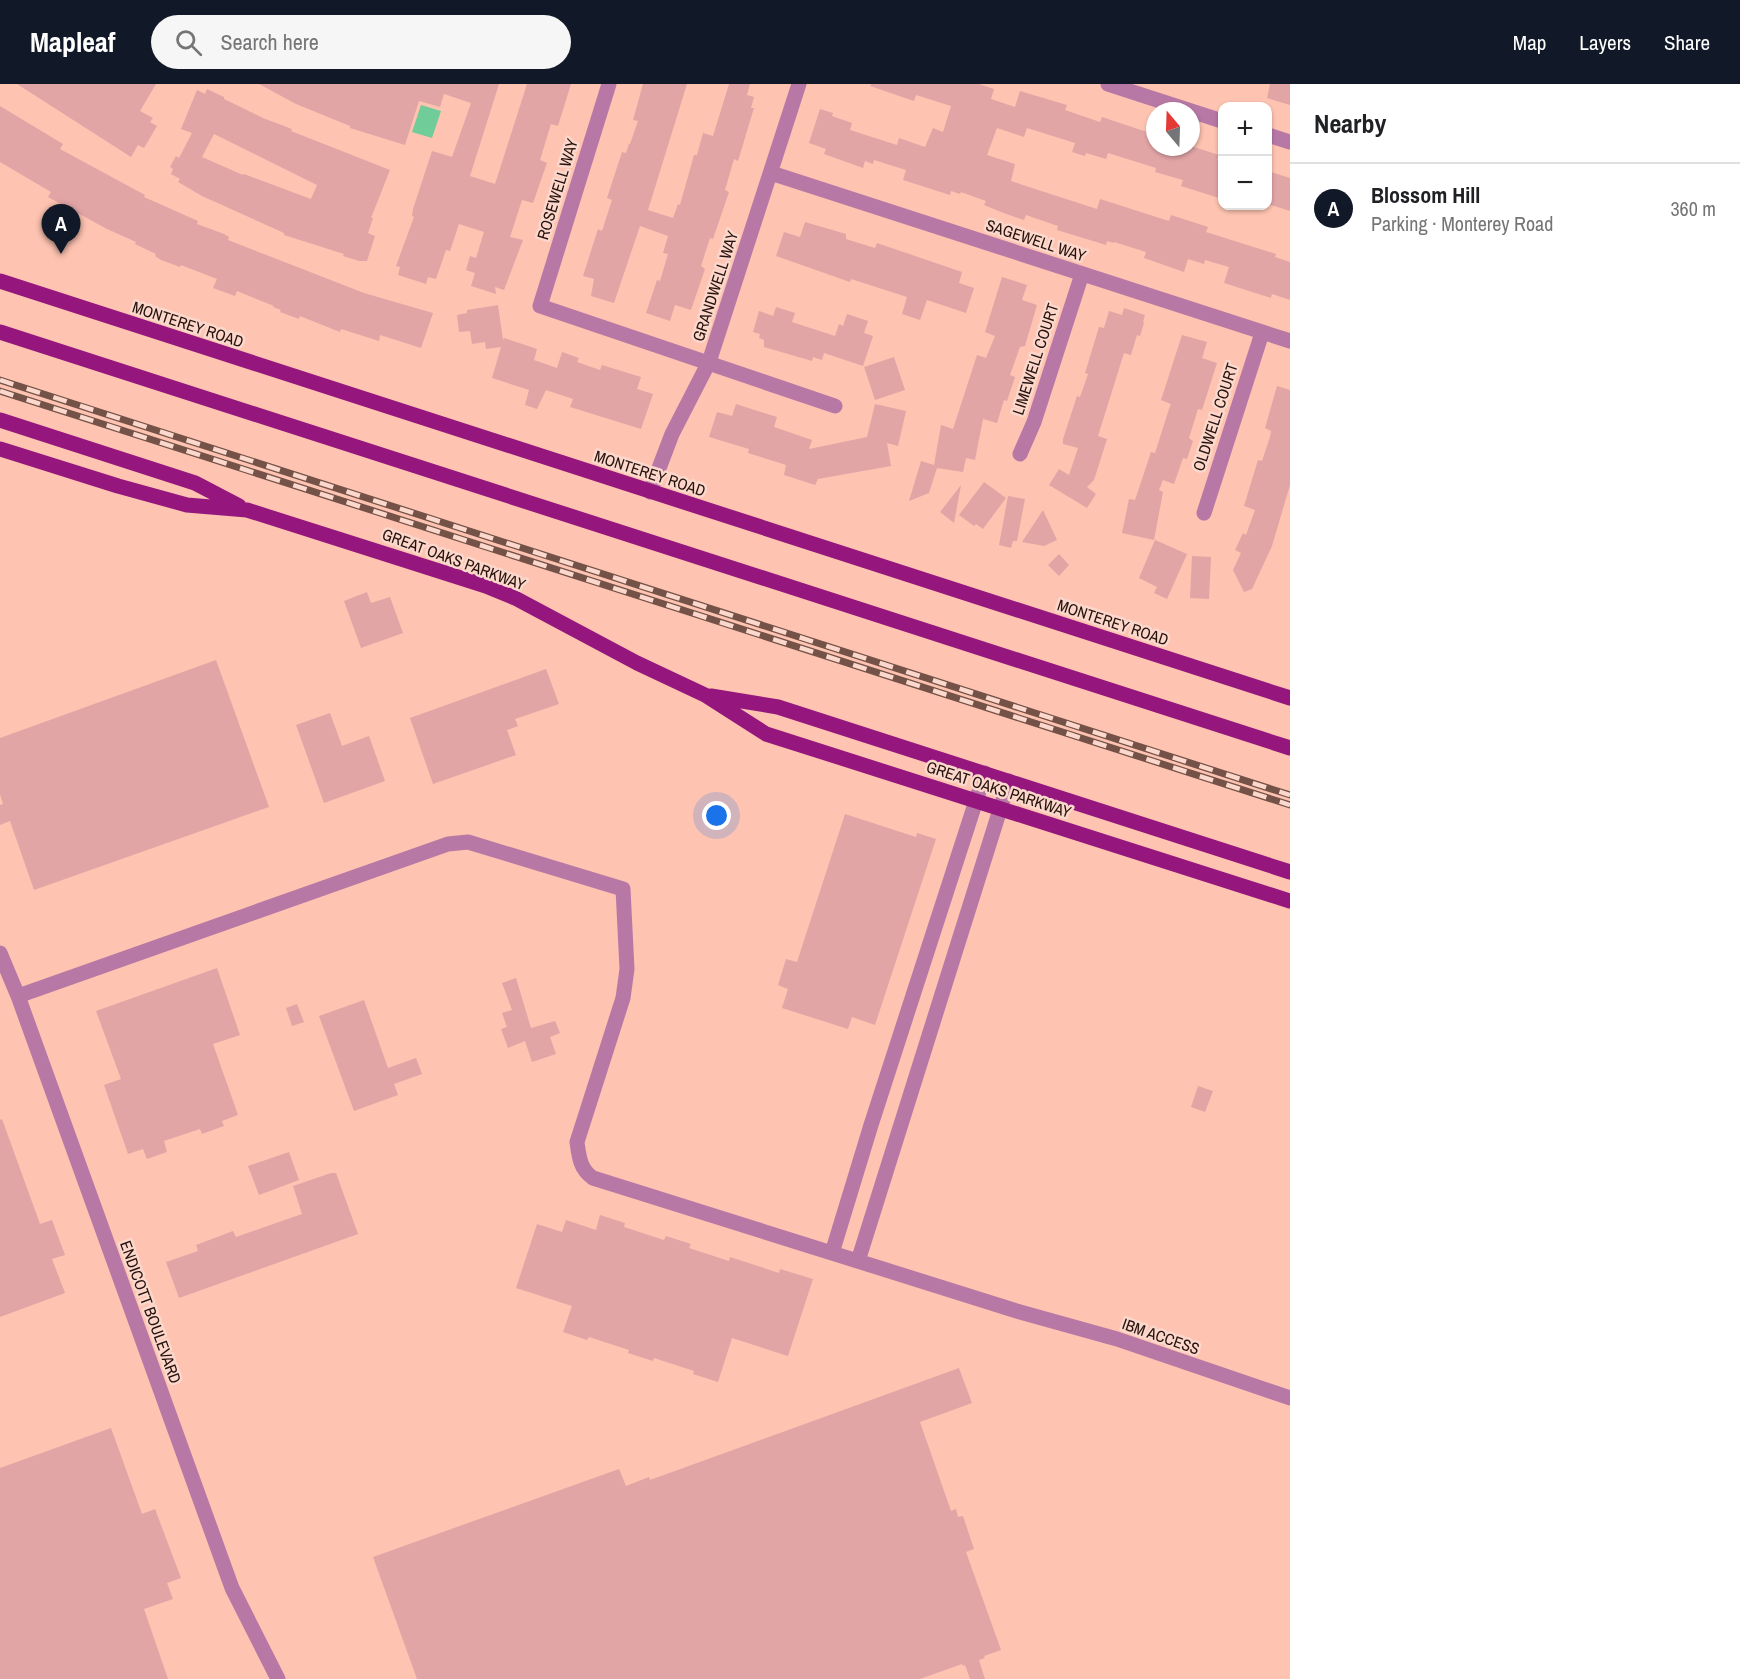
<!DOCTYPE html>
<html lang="en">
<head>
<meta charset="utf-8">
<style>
	:root { --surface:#fff; --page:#f6f6f6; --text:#202124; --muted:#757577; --line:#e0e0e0; --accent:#111827 }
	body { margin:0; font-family:"Archivo Narrow",sans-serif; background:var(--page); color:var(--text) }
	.controls { position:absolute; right:18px; top:18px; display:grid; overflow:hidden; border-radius:12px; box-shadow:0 2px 4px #0004 }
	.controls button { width:54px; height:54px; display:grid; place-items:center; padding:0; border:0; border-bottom:2px solid var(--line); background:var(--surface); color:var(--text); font:30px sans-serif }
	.compass { position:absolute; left:1146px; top:18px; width:54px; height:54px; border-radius:50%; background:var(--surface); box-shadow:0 2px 4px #0004; rotate:341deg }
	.you { position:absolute; left:717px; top:732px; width:21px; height:21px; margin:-15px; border:4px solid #fff; border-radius:50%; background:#1a73e8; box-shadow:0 0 0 9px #1a73e833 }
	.badge { display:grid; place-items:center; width:39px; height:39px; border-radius:50%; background:var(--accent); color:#fff; font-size:20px; font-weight:700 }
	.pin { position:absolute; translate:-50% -50px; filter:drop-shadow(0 2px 3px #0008) }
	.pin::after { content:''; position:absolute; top:32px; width:21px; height:18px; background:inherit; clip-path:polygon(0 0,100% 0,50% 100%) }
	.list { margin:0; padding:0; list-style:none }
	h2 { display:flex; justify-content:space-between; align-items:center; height:78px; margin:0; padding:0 24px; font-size:26px }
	h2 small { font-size:20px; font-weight:400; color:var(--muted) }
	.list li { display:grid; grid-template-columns:39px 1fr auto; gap:18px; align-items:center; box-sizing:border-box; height:90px; padding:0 24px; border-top:2px solid var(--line) }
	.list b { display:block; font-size:22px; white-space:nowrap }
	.list p { margin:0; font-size:20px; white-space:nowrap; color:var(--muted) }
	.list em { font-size:20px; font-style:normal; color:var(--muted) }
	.icon { flex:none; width:33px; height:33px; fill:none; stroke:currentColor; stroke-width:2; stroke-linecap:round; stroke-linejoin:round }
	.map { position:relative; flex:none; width:1290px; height:1595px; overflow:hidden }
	header { display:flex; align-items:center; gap:36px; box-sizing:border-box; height:84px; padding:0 30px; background:var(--accent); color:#fff }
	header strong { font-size:28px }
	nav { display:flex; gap:33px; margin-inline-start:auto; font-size:21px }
	.search { width:420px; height:54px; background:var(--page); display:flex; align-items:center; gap:15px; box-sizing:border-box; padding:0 21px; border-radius:33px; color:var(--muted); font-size:22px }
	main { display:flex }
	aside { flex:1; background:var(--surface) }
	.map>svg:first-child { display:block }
</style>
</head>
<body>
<header>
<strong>Mapleaf</strong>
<div class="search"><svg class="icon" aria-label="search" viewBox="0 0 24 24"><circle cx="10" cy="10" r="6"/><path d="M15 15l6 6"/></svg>Search here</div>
<nav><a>Map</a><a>Layers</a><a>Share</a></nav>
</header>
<main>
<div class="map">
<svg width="1290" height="1595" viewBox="0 0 1290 1595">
	<rect width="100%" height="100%" fill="#fec3b1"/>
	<path fill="#70cc99" d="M421 21 441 27 432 54 412 48Z"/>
	<path fill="#e2a5a6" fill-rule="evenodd" d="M17 0H156L140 27 153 34 150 38 157 42 144 64 138 61 131 73Z
		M259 0H499L470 92 495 100 527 0H571L558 42 551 40 540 76 547 79 533 119 522 116 510 153 523 156 504 206 495 203 496 210 471 202 475 189 466 186 470 172 476 174 484 148 459 140 450 167 446 166 436 195 428 193 426 200 398 191 400 183 396 182 414 133 412 132 413 125 432 67 452 73 471 19 444 10 440 23 419 17 405 61 350 44V42L296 20Z
		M643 0H687L648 126 673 134 678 120 680 121 694 71H697L703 49 713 52 729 0H750L747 11 754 13 751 24H754L738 77 734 75 725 106 729 108 713 155 710 154 701 182 705 185 691 226 675 221 670 237 646 229 657 196 660 197 668 170 663 169 668 152 640 142 614 219 591 212 594 195 583 192 598 145 602 147 612 116 607 114 622 68 626 69 629 60H630L638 37 633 36Z
		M871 0H979L994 5 991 15 1015 23 1020 7 1067 21 1065 26 1100 38 1102 33 1147 48 1146 52 1155 55 1152 63H1194L1219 71 1217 76 1222 78V115L1181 102 1183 96 1155 88 1156 84 1108 69 1106 75 1086 69 1085 72 1072 68 1075 59 1027 44 1024 53 997 44 987 71 1015 80 1011 97 1097 125 1100 115 1169 137 1171 131 1208 143 1206 148 1276 170 1275 173 1290 178V216L1272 210 1271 214 1224 199 1229 183 1205 176 1204 180 1188 175 1184 188 1144 174 1146 168 1114 158V159L1107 157 1106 161 1057 146 1058 142 1026 131 1024 136 1006 130 984 121 986 117 961 108 960 110 951 107 950 111 903 96 906 86 874 76 873 80 865 77 863 84 824 70 826 65 809 59 820 25 833 29 832 32 852 39 850 46 897 61 899 54 925 63 933 44 943 48 951 22 916 11 914 17 870 2Z
		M1270 0H1290V21L1267 14Z
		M207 5 224 13V15L263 34 292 45 291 47 390 86 371 134H373L368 149 375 152 367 177H359L343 172 344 170 284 151V149L202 112 178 98 180 95 171 90 173 85 170 83 176 72 179 74 192 49 181 45 197 6 205 10ZM214 50 317 101 311 115 244 90 243 91 202 73Z
		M0 22 63 60 60 65 145 111 144 113 198 137 197 140 224 150 229 153 228 156 364 209 433 229 421 264 380 251 379 257 341 245 340 248 300 232 299 235 280 228 281 226 273 223 274 222 237 207 235 212 213 204 217 195 181 181 180 183 161 176 155 172 156 170 135 160 136 158 107 145 48 113 51 108 0 78Z
		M1268 87 1290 94V127L1268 120Z
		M805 138 846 150V155L875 164 877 159 962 188 959 199 974 204 966 229 927 216 920 236 902 230 907 213 851 195 850 198 776 172 784 148 800 153Z
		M1002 193 1027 201 1022 216 1037 221 1025 262 1020 263 1010 291 1015 293 1007 317 1004 316 997 339 983 335 975 376 966 374 963 388 937 384 929 409 909 417 921 377 934 381 941 341 953 345 977 271 986 274 995 252 985 248Z
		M498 221 503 256 504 254 537 265 534 276 557 284 562 268 579 274 577 278 600 286 602 281 641 293 637 305 653 310 641 345 570 323 573 315 546 306 537 325 525 321 529 306 492 294 501 263 486 265 485 258 472 260 470 247 459 248 457 231 467 229V226Z
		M776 223 795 229 792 238 835 252 839 240 843 242 847 230 868 237 864 249 873 252 863 282 824 269 822 276 813 273 812 277 764 263V256L759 254 760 250 753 248 759 227 773 232Z
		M1124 224 1145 231 1143 238 1144 239 1140 252 1137 251 1131 271 1124 269 1098 352 1107 355 1094 396 1087 403 1096 410 1087 424 1049 401 1059 385 1069 391 1078 364 1063 360V355L1077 312 1080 313 1088 290 1085 289 1099 243 1104 244 1109 227 1122 231Z
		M1182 251 1207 258 1202 274 1217 279 1202 326 1198 325 1189 354 1193 357 1187 375 1183 374 1174 400 1163 396 1159 406 1163 408 1154 456 1122 449 1129 415 1135 416 1151 368 1155 369 1169 325 1171 320 1161 316Z
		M894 273 905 306 875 316 864 283Z
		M1277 302 1290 306V401L1272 462 1252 505 1244 508 1233 486 1241 469 1235 466 1243 449 1246 451 1255 426 1244 422 1258 376 1262 377 1270 353 1271 347 1265 344Z
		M736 320 777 333 774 343 812 356 809 365 867 353 875 320 906 327 898 362 887 359 891 382 818 395 815 401 784 391 786 381 748 369 749 365 709 353 717 328 732 332Z
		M984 398 1006 414 983 445 976 440 974 442 959 431Z
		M961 401 954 439 940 428Z
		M1008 412 1025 415 1017 457H1013L1011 464 999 461Z
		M1043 426 1057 456 1044 462 1022 458Z
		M1155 456 1187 470 1167 515 1154 509 1157 503 1139 494Z
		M1059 470 1069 481 1059 492 1048 481Z
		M1192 472 1211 473 1209 515 1190 514Z
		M367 508 371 519 390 513 403 549 361 564 344 517Z
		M216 576 269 723 34 806 10 737 0 741V721L3 720 0 710V654Z
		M546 585 559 620 515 635 518 642 507 646 516 671 433 700 410 634Z
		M330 629 342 662 369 652 385 697 324 719 296 641Z
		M845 730 916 753 917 749 936 755 875 941 852 933 848 945 782 924 788 905 778 901 786 875 797 878Z
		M217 884 240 951 213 960 238 1031 222 1037 224 1042 202 1050 200 1045 164 1057 167 1068 147 1075 143 1065 128 1070 104 1001 121 995 96 927Z
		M516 894 531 944 555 937 560 949 550 953 556 970 532 978 525 957 508 964 501 945 507 943 502 929 512 926 502 899Z
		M364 916 388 984 416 974 422 990 394 1000 398 1011 354 1027 319 932Z
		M297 920 304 938 292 942 286 924Z
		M1198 1002 1213 1007 1205 1028 1191 1023Z
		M2 1035 40 1140 52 1136 65 1171 52 1175 65 1209 0 1233V1036Z
		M289 1068 299 1096 259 1111 248 1082Z
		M331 1089H336L358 1150 179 1214 166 1178 198 1167 196 1161 233 1147 236 1153 302 1130 293 1102Z
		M600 1131 625 1139 624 1143 664 1156 666 1152 691 1160 689 1164 729 1177 730 1173 779 1189 780 1185 813 1195 788 1272 732 1254 718 1298 693 1290 694 1287 654 1274 653 1277 628 1269 629 1266 589 1253 587 1256 563 1248 572 1222 516 1204 537 1140 562 1148 566 1136 596 1146Z
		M959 1284 972 1319 920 1338 951 1427 956 1425 958 1433 963 1432 974 1465 966 1468 1001 1566 984 1572 985 1574 979 1576 985 1595H970L965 1581 963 1582 962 1580 920 1595H417L373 1473 619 1385 626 1402 649 1393 650 1396Z
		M111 1344 142 1430 155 1425 181 1494 167 1499 173 1515 144 1525 168 1595H0V1384Z"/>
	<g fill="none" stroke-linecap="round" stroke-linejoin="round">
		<path stroke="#b878a6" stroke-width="15" d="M609 0 540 222 835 322
			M1108 0 1222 37
			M1268 51 1290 58
			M771 89 1290 257
			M1020 370 1034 338 1082 190
			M650 408 672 350 709 278 799 0
			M1204 429 1262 249
			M0 869 18 912 232 1504 278 1595
			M18 912 448 760 468 758 623 805 627 885 623 914 577 1058C579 1073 580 1085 593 1094L1020 1228 1117 1255 1290 1314
			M832 1169 871 1041 985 689
			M858 1177 1009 697"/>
		<path stroke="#95177e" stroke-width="15" d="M0 197 1290 614
			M0 248 1290 664
			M0 336 195 399 239 422
			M0 365 118 402 187 421 247 426 486 502 515 514 637 579 705 611 766 650 1290 817
			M711 612 778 623 1290 788"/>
		<defs>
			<path id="rail" d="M0 296 1290 711
				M0 307 1290 721"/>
		</defs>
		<use href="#rail" stroke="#745248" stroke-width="7"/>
		<use href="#rail" stroke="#fbd7cc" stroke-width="4.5" stroke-dasharray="14" stroke-linecap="butt"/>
	</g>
	<g text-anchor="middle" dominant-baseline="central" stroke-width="5" stroke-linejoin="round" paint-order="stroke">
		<g font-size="16" fill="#25110b" stroke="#fbd7cc">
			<text transform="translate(557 105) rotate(-73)">ROSEWELL WAY</text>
			<text transform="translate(1036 156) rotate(18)">SAGEWELL WAY</text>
			<text transform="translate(715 202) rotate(-72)">GRANDWELL WAY</text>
			<text transform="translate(188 240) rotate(18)">MONTEREY ROAD</text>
			<text transform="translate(1035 275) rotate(-72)">LIMEWELL COURT</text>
			<text transform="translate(1215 333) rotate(-72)">OLDWELL COURT</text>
			<text transform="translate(650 389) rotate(18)">MONTEREY ROAD</text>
			<text transform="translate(454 475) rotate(20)">GREAT OAKS PARKWAY</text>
			<text transform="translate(1113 538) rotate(18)">MONTEREY ROAD</text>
			<text transform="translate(999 705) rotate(18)">GREAT OAKS PARKWAY</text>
			<text transform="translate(151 1228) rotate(70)">ENDICOTT BOULEVARD</text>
			<text transform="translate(1161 1252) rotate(19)">IBM ACCESS</text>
		</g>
	</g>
</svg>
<div class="controls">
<button>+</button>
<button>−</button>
</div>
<svg class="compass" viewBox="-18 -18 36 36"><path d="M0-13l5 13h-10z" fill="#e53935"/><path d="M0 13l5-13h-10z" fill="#757577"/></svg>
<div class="you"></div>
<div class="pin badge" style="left:61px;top:170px">A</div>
</div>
<aside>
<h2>Nearby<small></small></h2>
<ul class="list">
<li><span class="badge">A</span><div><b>Blossom Hill</b><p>Parking · Monterey Road</p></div><em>360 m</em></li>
</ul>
</aside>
</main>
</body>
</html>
